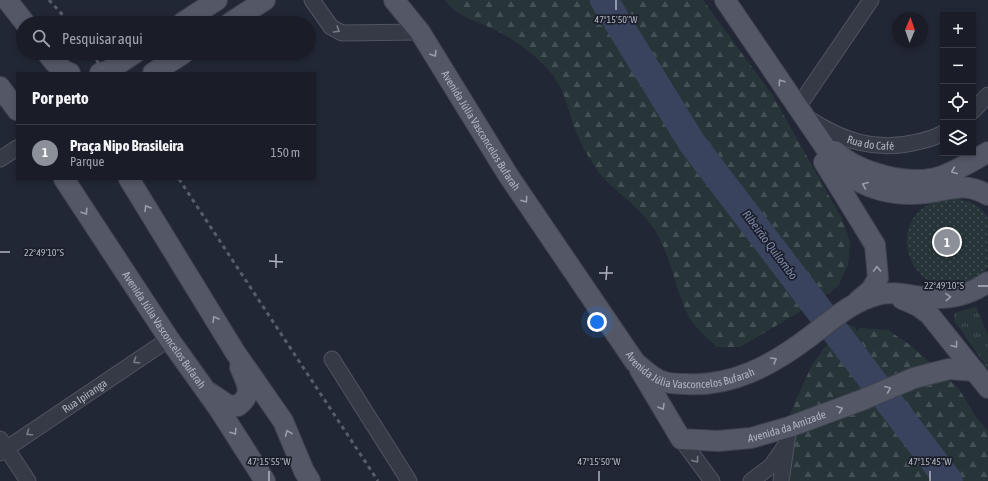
<!DOCTYPE html>
<html lang="pt">
<head>
<meta charset="utf-8">
<style>
	:root { --surface:#1a1d28; --page:#272a34; --text:#f1f3f6; --muted:#9fa2a8; --line:#383b45; --accent:#8c9099 }
	body { margin:0; font-family:"Asap Condensed",sans-serif; background:var(--page); color:var(--text) }
	.controls { position:absolute; right:12px; top:12px; display:grid; overflow:hidden; border-radius:0px; box-shadow:0 2px 6px #0003 }
	.controls button { width:36px; height:36px; display:grid; place-items:center; padding:0; border:0; border-bottom:1px solid var(--line); background:var(--surface); color:var(--text); font:20px sans-serif }
	.compass { position:absolute; left:892px; top:12px; width:36px; height:36px; border-radius:50%; background:var(--surface); box-shadow:0 2px 6px #0003; rotate:2deg }
	.you { position:absolute; left:597px; top:322px; width:14px; height:14px; margin:-10px; border:3px solid #fff; border-radius:50%; background:#1a73e8; box-shadow:0 0 0 6px #1a73e833 }
	.badge { display:grid; place-items:center; width:26px; height:26px; border-radius:50%; background:var(--accent); color:#fff; font-size:13px; font-weight:700 }
	.pin { position:absolute; translate:-50% -50%; border:2px solid #fff; box-shadow:0 1px 4px #0006 }
	.list { margin:0; padding:0; list-style:none }
	h2 { display:flex; justify-content:space-between; align-items:center; height:52px; margin:0; padding:0 16px; font-size:17px }
	h2 small { font-size:13px; font-weight:400; color:var(--muted) }
	.list li { display:grid; grid-template-columns:26px 1fr auto; gap:12px; align-items:center; box-sizing:border-box; height:56px; padding:0 16px; border-top:1px solid var(--line) }
	.list b { display:block; font-size:15px; white-space:nowrap }
	.list p { margin:0; font-size:13px; white-space:nowrap; color:var(--muted) }
	.list em { font-size:13px; font-style:normal; color:var(--muted) }
	.icon { flex:none; width:22px; height:22px; fill:none; stroke:currentColor; stroke-width:2; stroke-linecap:round; stroke-linejoin:round }
	.map { position:relative; flex:none; width:988px; height:481px; overflow:hidden }
	.search { position:absolute; background:var(--surface); box-shadow:0 2px 6px #0003; left:16px; top:16px; width:300px; height:44px; display:flex; align-items:center; gap:10px; box-sizing:border-box; padding:0 14px; border-radius:22px; color:var(--muted); font-size:15px }
	.panel { position:absolute; background:var(--surface); box-shadow:0 2px 6px #0003; left:16px; top:72px; width:300px; height:108px; border-radius:0px }
	.map>svg:first-child { display:block }
</style>
</head>
<body>
<div class="map">
<svg width="988" height="481" viewBox="0 0 988 481">
	<defs>
		<pattern id="grass-tufts" width="24" height="20" patternUnits="userSpaceOnUse"><rect width="24" height="20" fill="#273539"/><path d="M3 7l-1-3M5 7V3M7 7l1-3M15 17l-1-3M17 17v-4M19 17l1-3" fill="none" stroke="#445054"/></pattern>
		<pattern id="forest-firs" width="22" height="20" patternUnits="userSpaceOnUse"><rect width="22" height="20" fill="#273539"/><path d="M5 1l3.5 6h-7zM16 11l3.5 6h-7z" fill="#445054"/></pattern>
		<pattern id="park-dots" width="8" height="8" patternUnits="userSpaceOnUse"><rect width="8" height="8" fill="#273539"/><path d="M2 2h.1M6 6h.1" fill="none" stroke="#445054" stroke-width="1.8" stroke-linecap="round"/></pattern>
	</defs>
	<rect width="100%" height="100%" fill="#222735"/>
	<path fill="url(#grass-tufts)" d="M976 307 988 335V369L954 320V313Z"/>
	<path fill="url(#forest-firs)" d="M445 0H703L773 96 842 219 850 242 848 265 838 286 820 300 740 347H717C706 337 692 325 686 311 674 284 670 251 652 226 638 206 617 193 601 175 593 164 583 149 578 136 568 114 567 92 551 73 536 55 514 39 493 29 475 20 457 17 445 0Z
		M849 325 855 327 857 332 860 328 888 330 910 345 959 389 976 417 988 431V481H789L772 464 779 438 812 365 824 348Z"/>
	<path fill="url(#park-dots)" d="M947 197C963 199 980 203 988 218V267C983 275 975 280 967 283 914 306 873 216 947 197Z"/>
	<g fill="none" stroke-linecap="round" stroke-linejoin="round">
		<path stroke="#39435d" stroke-width="28" d="M604 0 692 143 949 481"/>
		<defs>
			<g id="minor">
				<path d="M312 0 331 27 342 33 420 32"/>
				<path d="M798 107 871 0"/>
				<path d="M973 111 988 95"/>
				<path id="s1" d="M809 119C843 141 876 152 917 142 926 140 935 138 943 133"/>
				<path d="M0 159 17 148"/>
				<path d="M332 359 409 481"/>
				<path d="M0 439 28 481"/>
				<path d="M681 439 712 481"/>
				<path id="s2" d="M0 453 169 339"/>
				<path d="M751 481 771 466 785 446"/>
				<path d="M781 481 789 427"/>
			</g>
			<g id="major">
				<path d="M7 0 25 23"/>
				<path id="s3" d="M394 0 420 32 508 175 635 362C642 368 651 376 659 380 667 384 678 384 686 384 732 387 772 365 808 338 830 322 850 302 877 295 895 290 913 297 931 298 952 299 971 294 988 282"/>
				<path d="M725 0 840 169C863 189 895 197 926 193 950 190 964 181 988 195"/>
				<path d="M182 23 217 0"/>
				<path d="M230 23 265 0"/>
				<path d="M47 53C53 61 60 70 70 73"/>
				<path d="M100 73 108 71 135 53"/>
				<path d="M153 73 184 53"/>
				<path d="M0 87 17 110"/>
				<path d="M835 151C858 173 911 187 942 176 958 170 973 161 988 152"/>
				<path d="M824 162 875 245 878 278 871 290 859 300"/>
				<path id="s4" d="M64 179 169 339 219 409 265 481"/>
				<path d="M129 179 235 352 283 421 304 471 310 481"/>
				<path d="M902 299 918 306 929 314 988 388"/>
				<path id="s5" d="M640 370 681 439 718 441 751 438 789 427 862 400 914 378 949 369 975 371"/>
				<path d="M210 393 228 405 238 406C254 393 247 384 240 367"/>
			</g>
		</defs>
		<use href="#minor" stroke="#505460" stroke-width="17"/>
		<use href="#major" stroke="#3f434f" stroke-width="22"/>
		<use href="#minor" stroke="#363a46" stroke-width="15"/>
		<use href="#major" stroke="#545866" stroke-width="20"/>
		<path stroke="#585d6c" stroke-width="3" stroke-dasharray="4 4" stroke-linecap="butt" d="M49 0 70 23
			M92 53 105 73
			M179 179 378 481"/>
	</g>
	<defs><path id="oneway-chevron" d="M-2-3.5L2.5 0L-2 3.5" fill="none" stroke-width="1.6" stroke-linecap="round" stroke-linejoin="round"/></defs>
	<g stroke="#797d8a">
		<use href="#oneway-chevron" transform="translate(337 30) rotate(31)"/>
		<use href="#oneway-chevron" transform="translate(136 361) rotate(146)"/>
		<use href="#oneway-chevron" transform="translate(29 433) rotate(146)"/>
		<use href="#oneway-chevron" transform="translate(696 460) rotate(54)"/>
	</g>
	<g stroke="#999dab">
		<use href="#oneway-chevron" transform="translate(434 54) rotate(58)"/>
		<use href="#oneway-chevron" transform="translate(781 82) rotate(-124)"/>
		<use href="#oneway-chevron" transform="translate(954 171) rotate(157)"/>
		<use href="#oneway-chevron" transform="translate(865 185) rotate(-157)"/>
		<use href="#oneway-chevron" transform="translate(525 200) rotate(55)"/>
		<use href="#oneway-chevron" transform="translate(147 208) rotate(-121)"/>
		<use href="#oneway-chevron" transform="translate(85 212) rotate(57)"/>
		<use href="#oneway-chevron" transform="translate(877 269) rotate(-91)"/>
		<use href="#oneway-chevron" transform="translate(948 297) rotate(-3)"/>
		<use href="#oneway-chevron" transform="translate(215 319) rotate(-121)"/>
		<use href="#oneway-chevron" transform="translate(955 345) rotate(53)"/>
		<use href="#oneway-chevron" transform="translate(774 360) rotate(-31)"/>
		<use href="#oneway-chevron" transform="translate(888 389) rotate(-23)"/>
		<use href="#oneway-chevron" transform="translate(662 407) rotate(59)"/>
		<use href="#oneway-chevron" transform="translate(840 409) rotate(-20)"/>
		<use href="#oneway-chevron" transform="translate(234 432) rotate(57)"/>
		<use href="#oneway-chevron" transform="translate(288 433) rotate(-112)"/>
	</g>
	<path fill="none" stroke="#b0b4c2" stroke-width="1.5" d="M616 10V0M0 252H10M269 261 283 262M276 268V254M599 273H613M606 280 607 266M978 286H988M269 481V471M599 481V471M930 481V471"/>
	<g text-anchor="middle" dominant-baseline="central" stroke-width="3.5" stroke-linejoin="round" paint-order="stroke">
		<g font-size="11" fill="#b0b4c2" stroke="#1b1f2a">
			<text stroke="none"><textPath href="#s3" startOffset="157">Avenida Júlia Vasconcelos Bufarah</textPath></text>
			<text stroke="none"><textPath href="#s1" startOffset="67">Rua do Café</textPath></text>
			<text stroke="none"><textPath href="#s4" startOffset="181">Avenida Júlia Vasconcelos Bufarah</textPath></text>
			<text stroke="none"><textPath href="#s3" startOffset="493">Avenida Júlia Vasconcelos Bufarah</textPath></text>
			<text stroke="none"><textPath href="#s2" startOffset="102">Rua Ipiranga</textPath></text>
			<text stroke="none"><textPath href="#s5" startOffset="188">Avenida da Amizade</textPath></text>
		</g>
		<g font-size="12" font-style="italic" fill="#7c87a8" stroke="#1b1f2a">
			<text transform="translate(770 245) rotate(53)">Ribeirão Quilombo</text>
		</g>
	</g>
	<g font-size="10" text-anchor="middle" fill="#b0b4c2" stroke="#1b1f2a" stroke-width="3.5" stroke-linejoin="round" paint-order="stroke">
		<text x="616" y="23">47°15'50"W</text>
		<text x="44" y="256">22°49'10"S</text>
		<text x="944" y="289">22°49'10"S</text>
		<text x="269" y="465">47°15'55"W</text>
		<text x="599" y="465">47°15'50"W</text>
		<text x="930" y="465">47°15'45"W</text>
	</g>
</svg>
<div class="controls">
<button>+</button>
<button>−</button>
<button><svg class="icon" aria-label="locate" viewBox="0 0 24 24"><circle cx="12" cy="12" r="6"/><path d="M12 2v4M12 18v4M2 12h4M18 12h4"/></svg></button>
<button><svg class="icon" aria-label="layers" viewBox="0 0 24 24"><path d="M12 4l9 5-9 5-9-5zM3 14l9 5 9-5"/></svg></button>
</div>
<svg class="compass" viewBox="-18 -18 36 36"><path d="M0-13l5 13h-10z" fill="#e53935"/><path d="M0 13l5-13h-10z" fill="#9fa2a8"/></svg>
<div class="you"></div>
<div class="pin badge" style="left:947px;top:242px">1</div>
<div class="search"><svg class="icon" aria-label="search" viewBox="0 0 24 24"><circle cx="10" cy="10" r="6"/><path d="M15 15l6 6"/></svg>Pesquisar aqui</div>
<section class="panel">
<h2>Por perto<small></small></h2>
<ul class="list">
<li><span class="badge">1</span><div><b>Praça Nipo Brasileira</b><p>Parque</p></div><em>150 m</em></li>
</ul>
</section>
</div>
</body>
</html>
